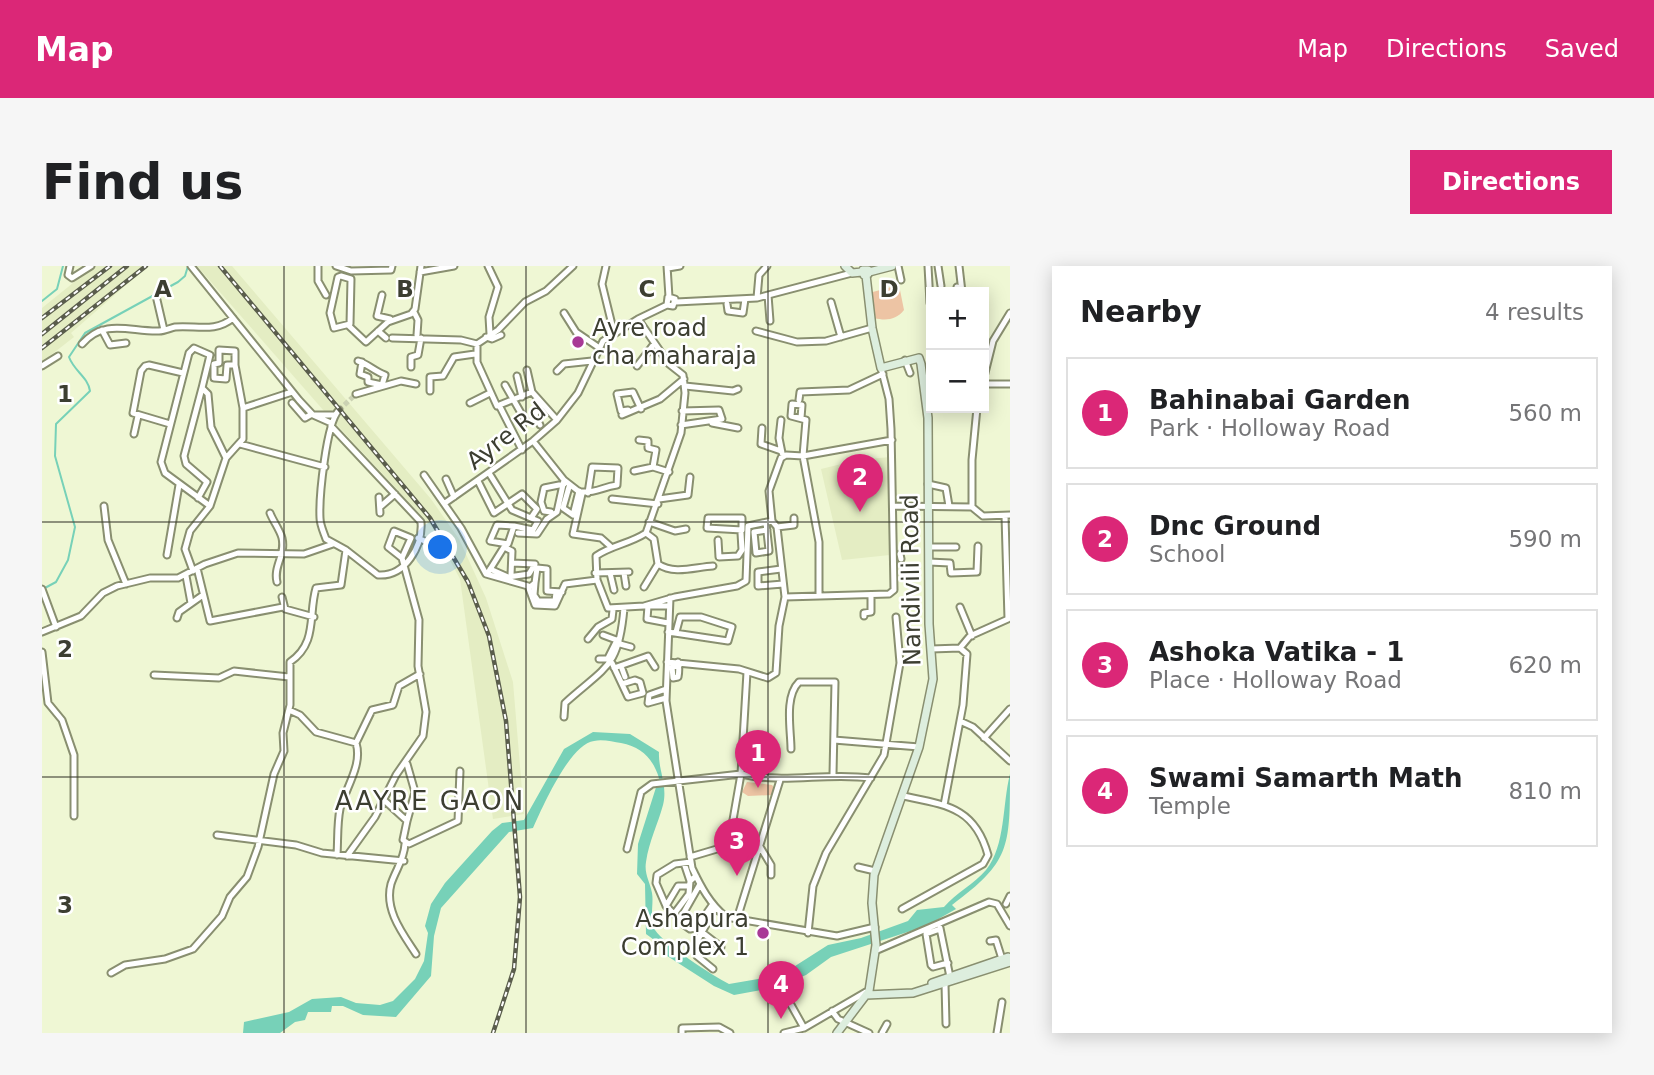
<!DOCTYPE html>
<html lang="en">
<head>
<meta charset="utf-8">
<style>
	:root { --surface:#fff; --page:#f6f6f6; --text:#202124; --muted:#757577; --line:#e0e0e0; --accent:#db2777 }
	body { margin:0; font-family:"DejaVu Sans",sans-serif; background:var(--page); color:var(--text) }
	.controls { position:absolute; right:21px; top:21px; display:grid; overflow:hidden; border-radius:0px; box-shadow:0 4px 18px #0003 }
	.controls button { width:63px; height:63px; display:grid; place-items:center; padding:0; border:0; border-bottom:2px solid var(--line); background:var(--surface); color:var(--text); font:35px sans-serif }
	.you { position:absolute; left:399px; top:282px; width:24px; height:24px; margin:-18px; border:5px solid #fff; border-radius:50%; background:#1a73e8; box-shadow:0 0 0 10px #1a73e833 }
	.badge { display:grid; place-items:center; width:46px; height:46px; border-radius:50%; background:var(--accent); color:#fff; font-size:23px; font-weight:700 }
	.pin { position:absolute; translate:-50% -58px; filter:drop-shadow(0 2px 4px #0008) }
	.pin::after { content:''; position:absolute; top:37px; width:24px; height:21px; background:inherit; clip-path:polygon(0 0,100% 0,50% 100%) }
	.list { margin:0; padding:0; list-style:none }
	h2 { display:flex; justify-content:space-between; align-items:center; height:91px; margin:0; padding:0 28px; font-size:30px }
	h2 small { font-size:23px; font-weight:400; color:var(--muted) }
	.list li { display:grid; grid-template-columns:46px 1fr auto; gap:21px; align-items:center; box-sizing:border-box; height:112px; margin:0 14px 14px; padding:0 14px; border:2px solid var(--line); border-radius:0px }
	.list b { display:block; font-size:26px; white-space:nowrap }
	.list p { margin:0; font-size:23px; white-space:nowrap; color:var(--muted) }
	.list em { font-size:23px; font-style:normal; color:var(--muted) }
	.map { position:relative; flex:none; width:968px; height:767px; overflow:hidden; border-radius:0px }
	header { display:flex; align-items:center; gap:42px; box-sizing:border-box; height:98px; padding:0 35px; background:var(--accent); color:#fff }
	header strong { font-size:33px }
	nav { display:flex; gap:38px; margin-inline-start:auto; font-size:24px }
	.intro { display:flex; align-items:center; justify-content:space-between; box-sizing:border-box; height:168px; padding:0 42px }
	h1 { margin:0; font-size:49px }
	.button { padding:18px 32px; border-radius:0px; background:var(--accent); color:#fff; font-size:24px; font-weight:700 }
	main { display:flex; gap:42px; padding:0 42px }
	aside { flex:1; background:var(--surface); border-radius:0px; box-shadow:0 4px 18px #0003 }
	.map>svg:first-child { display:block }
</style>
</head>
<body>
<header>
<strong>Map</strong>
<nav><a>Map</a><a>Directions</a><a>Saved</a></nav>
</header>
<div class="intro"><h1>Find us</h1><a class="button">Directions</a></div>
<main>
<div class="map">
<svg width="968" height="767" viewBox="0 0 968 767">
	<rect width="100%" height="100%" fill="#eff7d4"/>
	<path fill="#e4edc3" d="M52 0H106L29 67 32 71 0 96V42Z
		M155 0H190L389 233 417 273 444 332 471 416 482 548 451 553 418 313 390 261 282 145Z
		M848 191V289L800 294 779 203 816 194Z"/>
	<path fill="#edc4a4" d="M857 19 862 44C854 54 844 55 832 52L827 27Z
		M705 516 730 519 733 523 730 529 706 530 700 526Z"/>
	<path fill="#77d1b8" d="M551 466 588 468 617 486C616 504 626 519 621 539 616 558 607 575 604 596 602 608 608 616 610 627 612 638 607 653 613 664 623 679 670 709 687 718L739 709 786 679 819 672 866 655 875 644 902 641C914 627 932 618 944 604 964 579 960 539 968 508 968 582 968 596 910 639L914 643 884 660 789 691 764 709 735 721 692 729 672 720 619 686V679L604 668 603 618 595 608 596 578 617 512C611 493 600 481 579 477 571 476 561 473 552 475 528 478 501 540 491 562L467 566 399 642 392 670 389 710 354 751 321 749 301 740H290L289 746H266L263 754 253 756 238 767H201L202 756 247 746 270 733 299 731 314 737 338 739 351 735 373 713 382 695 386 667 383 660 389 638 403 617 450 565 460 557 482 554 522 483Z"/>
	<g fill="none" stroke-linecap="round" stroke-linejoin="round">
		<path stroke="#77d1b8" stroke-width="2" d="M0 35 15 23 21 0
			M1 323 14 316 26 294 33 261 13 190 14 158 48 125C46 111 32 105 27 91L43 67 136 16 143 10 146 0"/>
		<path stroke="#cbd2b3" stroke-width="5" stroke-dasharray="5 2.5" stroke-linecap="butt" d="M297 144 314 128"/>
		<defs>
			<path id="street" d="M28 0 26 9 30 12 49 0
				M149 0 257 134 271 149 289 157
				M276 0V15L284 29
				M294 0 309 5 349 4 350 0
				M446 0 456 21 447 51 448 68
				M564 0 560 18 572 67
				M625 0 627 31
				M856 0 859 14
				M886 0 888 37
				M896 0 899 20
				M917 0 920 26
				M626 2 638 0
				M378 6 412 0
				M299 10 309 13 308 58 292 62 288 47 296 11Z
				M915 21 916 26
				M340 29 335 50 348 53
				M726 29 728 55
				M715 32 717 9 725 0
				M115 34 122 64
				M634 36 715 32 810 7
				M789 36 799 71
				M685 38 686 45 701 47 703 33
				M372 46 376 54 375 69
				M522 47 534 66 556 81
				M307 60 324 76 346 56 369 48 373 43 379 0
				M60 64 68 79 84 77
				M336 65 344 72
				M714 65 755 76 784 75 830 62
				M444 71 450 73 459 69
				M350 72 419 74 435 78
				M40 78C63 52 88 66 117 65 123 65 128 62 133 61 154 59 173 67 191 52
				M177 84 193 85V99H185L184 113 172 112V98L177 97Z
				M863 94 868 107
				M316 95C326 98 332 105 343 109L340 119 326 116V111L318 108 320 96
				M193 99 201 142
				M0 100 16 90
				M595 100 612 78
				M369 101V91L376 89 379 72
				M485 104 490 126
				M515 105 522 98 550 95
				M475 110 480 131
				M942 111 951 75 968 47
				M942 118H968
				M463 119 483 154
				M643 120 691 125 696 123
				M388 125V111L401 110 412 91 433 88
				M314 128 359 115 374 118
				M757 134 758 126 807 124 841 108
				M250 137 263 152 270 148
				M428 137 448 127
				M458 141 480 184
				M586 144 579 145 575 128 591 126 599 143
				M271 149H292
				M580 149 618 133 642 113
				M515 154 490 126 455 140 435 96V78L456 64 483 36 504 25 531 0
				M739 154 737 172 740 187
				M670 157 696 162
				M128 158 91 147 99 105 103 100 107 99 141 107
				M498 159 493 149 498 139
				M639 159 680 153 677 144 640 145
				M289 160 379 256C381 280 363 311 336 309L304 284 284 273C282 267 278 259 278 252 277 232 284 157 297 144
				M720 162 719 178 739 185
				M92 168 96 150
				M597 174 606 175V182L614 184 611 201
				M491 175 522 214 540 228 531 268 559 272 568 280
				M198 178 283 201
				M592 205 611 201 627 206
				M447 207 470 244 496 255 491 264 472 260 466 278 448 275 455 259 472 260
				M382 209 419 262 444 308 486 320 493 339 513 340 523 318 555 314 566 342 602 340 633 331 695 320 704 315 706 260 730 255 727 225 739 192 744 189 761 190 764 154 749 150 750 138 760 139 759 152
				M404 213 412 231
				M436 215 452 247 480 228 495 243 489 252
				M886 218 904 222 907 240
				M527 221 521 242 531 249 537 225
				M539 226C555 227 560 221 575 219L576 202 550 201 546 227
				M337 231 338 247
				M156 232 165 216 144 198 142 190 160 122
				M570 233 616 238
				M617 233 646 229 648 211
				M403 237 491 175 515 154 536 127 561 75 596 53 625 39 631 40 633 33 626 31 625 39
				M62 240 66 274 84 318
				M168 240 123 207 119 196 147 87 152 82 168 89 160 122 166 128 169 161 184 192
				M851 240 930 241 941 250 968 249
				M338 241 353 228
				M930 241V194L935 142
				M509 246 502 245 499 236 502 222 522 218
				M228 247C231 255 238 264 240 272 244 289 231 300 235 316
				M666 252H700V264L665 262Z
				M607 256 633 265 644 263
				M724 257 727 284V285L714 287 712 266 725 264
				M735 261 752 259V252
				M476 267 495 268 505 253 515 246 522 214
				M604 267 612 273 616 298C632 309 653 301 671 300
				M376 272 396 281 400 291
				M676 274 677 291 696 290 700 284 699 267
				M887 281H914
				M858 288 859 293
				M125 289 137 219
				M887 296 908 297 909 307 935 306 936 280
				M155 302 168 355 241 341
				M448 303 466 311 487 308 493 298 470 297
				M739 303 716 306V320L741 318
				M151 305 143 283 148 265 168 240 184 192 201 173V142L250 126
				M447 305 462 281 470 285 469 309
				M553 307 587 306
				M568 307 572 324
				M582 307 584 320
				M144 310 149 337
				M555 314 554 290C570 279 587 278 604 267L639 167 643 127 641 109 627 98 596 53
				M493 317 492 329 496 335H513L514 326
				M488 321 493 317 495 302 505 303V325L520 326
				M602 321 616 298
				M0 323 14 361
				M777 330V276L761 190 850 174
				M240 331 243 343 272 351
				M743 331 847 328 852 324 849 163 847 133 839 102
				M628 332 624 435 650 602C659 621 668 638 684 651L795 670 833 661
				M918 341 930 370
				M822 350V347L829 346V329
				M135 352 137 346 161 329
				M626 357 605 353 606 340H627
				M0 366 39 350 61 327 75 320 108 312H136L163 298 196 287 262 288 291 278
				M626 366 686 375 690 361 659 351H638L634 366
				M561 369 577 375
				M546 373 556 361 570 353 571 344
				M578 378 589 381
				M918 382 928 370 966 353 963 250
				M889 383 918 382
				M0 386 6 437 20 454 32 489V550
				M566 392 575 374
				M557 393H568
				M625 396 697 403 726 412 734 407 737 360 743 331 735 261 730 255
				M636 396C637 401 637 406 636 411L631 412 630 401 637 400
				M570 397 586 431 601 427 598 416 593 414 580 418
				M579 400 583 411
				M572 402 606 390 613 401
				M112 409 177 412 192 405 247 411
				M624 432 606 437 607 429 624 423
				M247 444 258 449 274 466 314 477 330 444 351 439 357 420 378 408
				M522 451 523 437C564 400 577 402 582 342
				M918 455 931 461 968 495
				M942 472 968 443
				M792 474 877 481
				M749 483C749 464 742 431 757 416H793L791 508
				M343 535 365 555 373 526 365 498
				M902 539 921 439 925 388 918 382
				M365 555 361 574 367 578 416 555 418 505
				M175 569 254 579 280 587 362 595
				M363 578C362 594 354 603 349 618 342 644 361 668 374 688
				M717 579 729 599V609
				M585 583 599 526 610 518 699 508 705 406
				M295 589C296 574 295 558 298 543 303 523 321 499 314 477
				M305 590 333 551 354 509 381 470 384 446 376 400 377 354 360 292 346 281 352 265 369 272 360 292
				M648 591 675 583 688 571 699 508C743 518 784 506 829 512
				M642 597 648 615
				M816 601 833 605
				M658 618 637 655 648 663 654 662 671 638
				M645 620H636L624 640 632 648 647 628 648 615 654 610
				M964 638 968 630
				M624 640 614 617 615 609 633 598 649 596
				M860 643 941 598 946 589C933 541 904 539 861 530
				M695 653 738 514
				M898 662 908 711
				M898 663 884 668 889 699 891 701 906 697
				M661 667 679 681
				M766 667 771 620 784 587 842 489 858 397 854 351
				M948 675 954 674 960 693
				M833 685 947 636 955 638 968 660
				M671 703 655 690 652 681 673 642
				M69 707 83 699 123 693 151 683 180 650 188 631 205 611 216 581 232 508 242 485 241 467 248 439V396C276 377 266 349 274 322L299 319 304 284
				M903 718 904 758
				M748 737 762 762
				M790 745 796 753 827 767
				M640 767V762L677 761 688 767
				M742 767 762 762 824 726
				M840 767 845 758
				M955 767 960 736"/>
			<path id="secondary" d="M803 0 810 7 820 6
				M821 4H826V8L822 9Z
				M827 6 850 0
				M890 717 966 691
				M824 729 871 727 968 696
				M795 767 827 725 834 679 830 637 832 609 877 481 891 413 887 358 886 152 879 98 877 92 839 102 830 62 824 9"/>
		</defs>
		<use href="#street" stroke="#898f70" stroke-width="9"/>
		<use href="#secondary" stroke="#898f70" stroke-width="10"/>
		<use href="#street" stroke="#fff" stroke-width="5"/>
		<use href="#secondary" stroke="#ddeede" stroke-width="7"/>
		<defs>
			<path id="rail" d="M178 0 388 252 426 316 447 370 464 455 478 631 472 703 451 767
				M0 52 68 0
				M0 68 85 0
				M0 82 104 0"/>
		</defs>
		<use href="#rail" stroke="#5a5d4c" stroke-width="4.5"/>
		<use href="#rail" stroke="#fff" stroke-width="2" stroke-dasharray="5" stroke-linecap="butt"/>
	</g>
	<path fill="none" stroke="#3c3e31" stroke-width="2" stroke-opacity="0.55" d="M242 0V767M484 0V767M726 0V767M0 256H968M0 511H968"/>
	<g fill="#a83996" stroke="#fff" stroke-width="2.5">
		<circle cx="536" cy="76" r="7"/>
		<circle cx="721" cy="667" r="7"/>
	</g>
	<g text-anchor="middle" dominant-baseline="central" stroke-width="5" stroke-linejoin="round" paint-order="stroke">
		<g font-size="24" fill="#3c3e31" stroke="#fff" text-anchor="start">
			<text x="550" y="62">Ayre road<tspan x="550" dy="28">cha maharaja</tspan></text>
			<text x="707" y="653" text-anchor="end">Ashapura<tspan x="707" dy="28">Complex 1</tspan></text>
		</g>
		<g font-size="24" fill="#3c3e31" stroke="#fff">
			<text transform="translate(464 170) rotate(-38)">Ayre Rd</text>
			<text transform="translate(869 314) rotate(-91)">Nandivili Road</text>
		</g>
		<g font-size="26" letter-spacing="2" fill="#3c3e31" stroke="#fff">
			<text x="388" y="535">AAYRE GAON</text>
		</g>
	</g>
	<g font-size="23" text-anchor="middle" font-weight="bold" fill="#3c3e31" stroke="#fff" stroke-width="5" stroke-linejoin="round" paint-order="stroke">
		<text x="121" y="31">A</text>
		<text x="363" y="31">B</text>
		<text x="605" y="31">C</text>
		<text x="847" y="31">D</text>
		<text x="23" y="136">1</text>
		<text x="23" y="391">2</text>
		<text x="23" y="647">3</text>
	</g>
</svg>
<div class="controls">
<button>+</button>
<button>−</button>
</div>
<div class="you"></div>
<div class="pin badge" style="left:716px;top:522px">1</div>
<div class="pin badge" style="left:818px;top:246px">2</div>
<div class="pin badge" style="left:695px;top:610px">3</div>
<div class="pin badge" style="left:739px;top:753px">4</div>
</div>
<aside>
<h2>Nearby<small>4 results</small></h2>
<ul class="list">
<li><span class="badge">1</span><div><b>Bahinabai Garden</b><p>Park · Holloway Road</p></div><em>560 m</em></li>
<li><span class="badge">2</span><div><b>Dnc Ground</b><p>School</p></div><em>590 m</em></li>
<li><span class="badge">3</span><div><b>Ashoka Vatika - 1</b><p>Place · Holloway Road</p></div><em>620 m</em></li>
<li><span class="badge">4</span><div><b>Swami Samarth Math</b><p>Temple</p></div><em>810 m</em></li>
</ul>
</aside>
</main>
</body>
</html>
